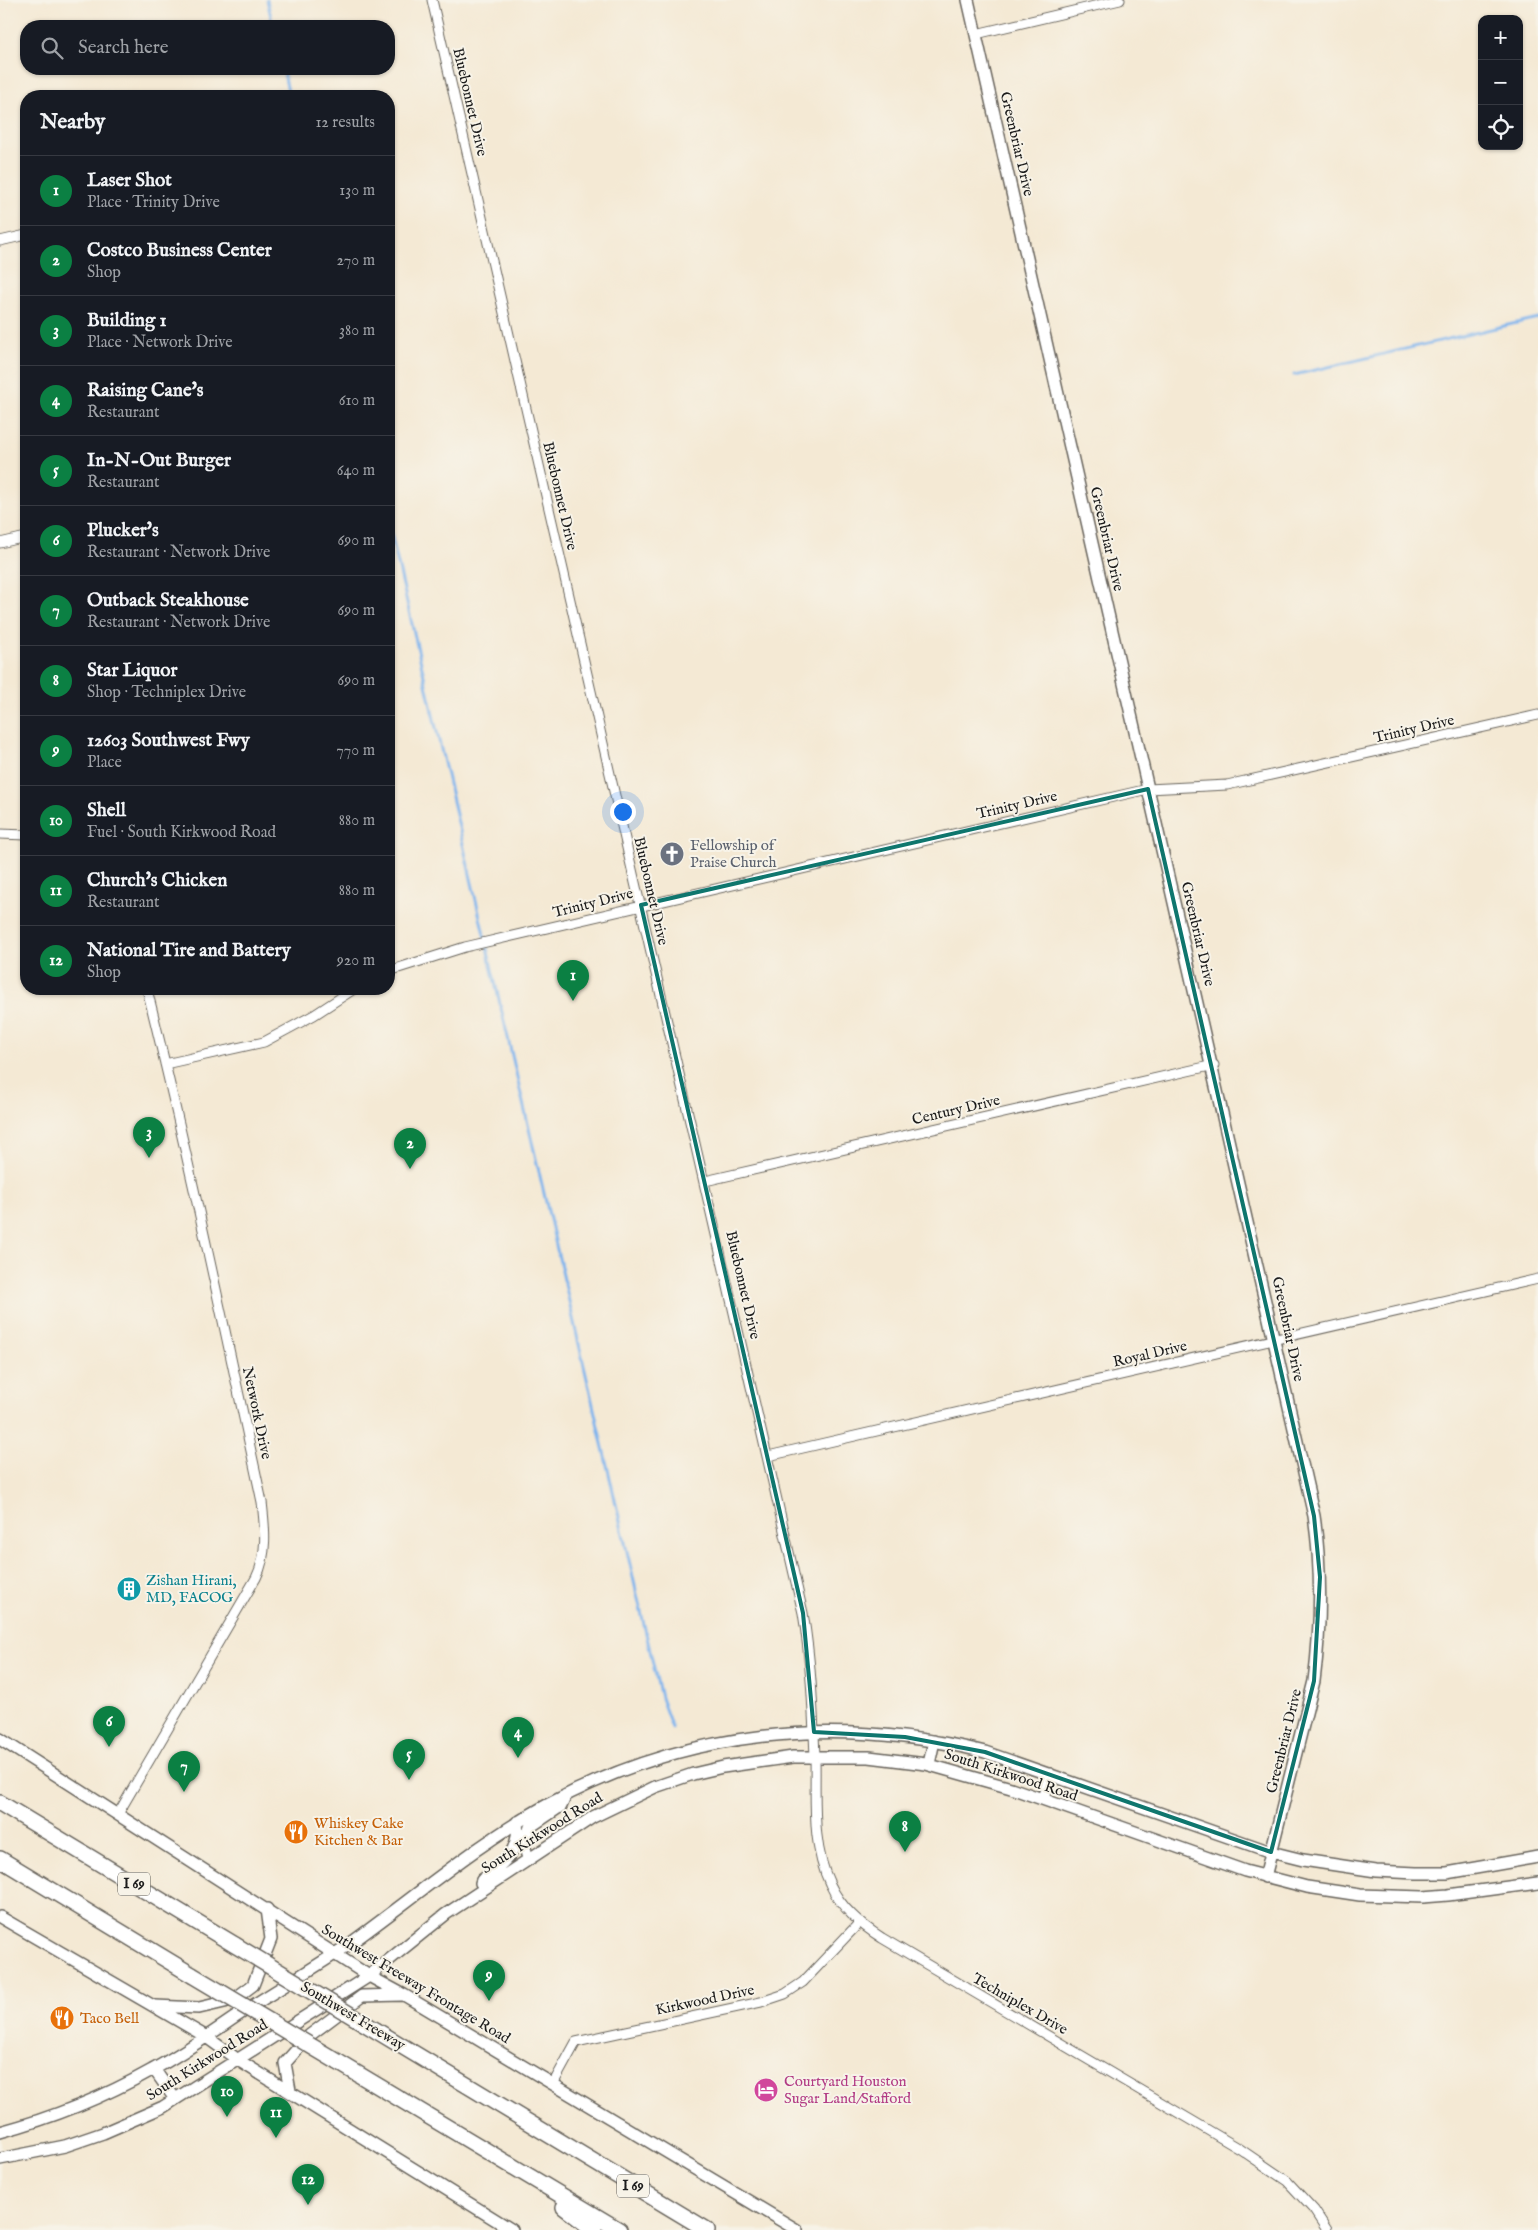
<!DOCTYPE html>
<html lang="en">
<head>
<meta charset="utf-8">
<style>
	:root { --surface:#171b24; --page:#20242c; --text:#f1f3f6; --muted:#9ea1a6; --line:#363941; --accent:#0b8043 }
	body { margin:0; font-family:"IM FELL English",serif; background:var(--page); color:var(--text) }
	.controls { position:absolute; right:15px; top:15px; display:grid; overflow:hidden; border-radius:10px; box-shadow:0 1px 4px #0004 }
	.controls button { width:45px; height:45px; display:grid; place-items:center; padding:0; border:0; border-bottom:1px solid var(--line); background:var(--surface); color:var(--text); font:25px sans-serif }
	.you { position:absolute; left:622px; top:811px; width:18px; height:18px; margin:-12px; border:4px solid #fff; border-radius:50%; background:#1a73e8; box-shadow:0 0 0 8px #1a73e833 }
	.badge { display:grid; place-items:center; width:32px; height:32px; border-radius:50%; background:var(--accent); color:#fff; font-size:16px; font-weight:700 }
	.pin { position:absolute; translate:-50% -41px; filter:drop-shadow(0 1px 2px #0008) }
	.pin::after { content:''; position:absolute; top:26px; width:18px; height:15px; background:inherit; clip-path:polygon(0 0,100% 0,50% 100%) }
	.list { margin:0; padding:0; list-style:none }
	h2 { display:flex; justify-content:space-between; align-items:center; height:65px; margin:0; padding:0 20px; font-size:21px }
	h2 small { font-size:16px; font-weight:400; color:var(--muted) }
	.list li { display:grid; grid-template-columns:32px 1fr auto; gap:15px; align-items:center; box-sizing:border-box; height:70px; padding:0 20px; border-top:1px solid var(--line) }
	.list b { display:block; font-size:19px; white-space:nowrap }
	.list p { margin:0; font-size:16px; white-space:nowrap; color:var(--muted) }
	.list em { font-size:16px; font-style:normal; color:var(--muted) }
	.icon { flex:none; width:28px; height:28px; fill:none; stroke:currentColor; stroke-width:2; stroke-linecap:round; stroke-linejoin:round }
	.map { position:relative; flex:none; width:1538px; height:2230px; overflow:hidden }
	.search { position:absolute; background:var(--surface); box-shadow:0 1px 4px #0004; left:20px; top:20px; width:375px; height:55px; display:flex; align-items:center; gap:12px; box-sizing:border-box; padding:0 18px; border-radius:20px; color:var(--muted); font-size:19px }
	.panel { position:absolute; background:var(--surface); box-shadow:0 1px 4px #0004; left:20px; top:90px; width:375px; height:905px; border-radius:20px }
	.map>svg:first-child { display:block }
</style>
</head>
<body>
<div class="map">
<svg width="1538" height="2230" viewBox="0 0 1538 2230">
	<rect width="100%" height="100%" fill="#f7f3e8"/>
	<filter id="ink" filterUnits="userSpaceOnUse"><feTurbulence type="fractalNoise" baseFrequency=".02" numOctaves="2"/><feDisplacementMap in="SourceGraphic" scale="10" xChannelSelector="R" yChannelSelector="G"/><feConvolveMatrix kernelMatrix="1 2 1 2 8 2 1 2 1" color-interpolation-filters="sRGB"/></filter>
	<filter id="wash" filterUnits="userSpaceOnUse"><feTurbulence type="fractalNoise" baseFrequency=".0096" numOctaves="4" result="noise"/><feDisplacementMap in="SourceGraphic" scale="20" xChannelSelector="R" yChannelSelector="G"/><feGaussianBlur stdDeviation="1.12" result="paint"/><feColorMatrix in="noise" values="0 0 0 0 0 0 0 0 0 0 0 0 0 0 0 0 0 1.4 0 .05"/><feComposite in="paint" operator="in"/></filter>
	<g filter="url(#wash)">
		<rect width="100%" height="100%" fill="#f4e9d4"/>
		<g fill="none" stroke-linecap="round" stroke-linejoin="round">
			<path stroke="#7eb4ed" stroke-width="3" d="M267 0 273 26
				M283 69 289 96
				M1294 375 1538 318
				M389 525 661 1698 672 1728"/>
		</g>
	</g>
	<g filter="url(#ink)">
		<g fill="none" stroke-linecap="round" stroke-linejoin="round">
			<defs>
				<path id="street" d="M432 0 803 1613C811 1660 813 1708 815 1757 816 1798 811 1845 830 1884 841 1908 860 1924 882 1938L1240 2149 1287 2181 1314 2210 1327 2230
					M976 34 1120 0
					M0 241 26 235
					M0 543 26 537
					M0 834 26 835
					M389 971 465 947 1148 789 1227 785 1538 715
					M165 1064 264 1042 314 1015 354 989
					M705 1181 1214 1065
					M768 1456 1538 1279
					M118 1814 256 1578C268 1554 265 1528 262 1502 225 1331 189 1159 147 989
					M553 2084 576 2042 761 2002 785 1994 803 1982 859 1923"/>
				<path id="secondary" d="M968 0C1082 506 1203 1010 1314 1516 1322 1571 1321 1626 1314 1681L1265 1877
					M0 1739 369 1976 404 1995 797 2230
					M929 1764 934 1741
					M1043 1799 1050 1774
					M528 1858 524 1845 530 1827 561 1806 566 1795
					M481 1883 482 1880C503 1864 521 1851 517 1822
					M0 1917 205 2036 238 2060 512 2230
					M155 2006 199 2008 233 2000 253 1985 271 1939 267 1909
					M154 2069 175 2099
					M290 2091 285 2063 310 2035 362 1996 402 1995
					M0 2132C52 2118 104 2097 152 2070 186 2052 217 2029 249 2008 283 1986 318 1966 351 1943 416 1896 478 1843 549 1804 686 1730 835 1715 985 1752L1271 1852 1303 1860 1376 1871 1416 1873H1447L1538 1857
					M0 2159 65 2146 103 2133 163 2107 369 1976 446 1914 593 1817 655 1787 693 1774 723 1767 793 1757H869L926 1764 1011 1788 1245 1871 1307 1887 1360 1895 1423 1897 1448 1895 1538 1883"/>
				<path id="highway" d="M0 1803 235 1945
					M0 1859 192 1975
					M377 2031 707 2230
					M338 2062 619 2230
					M564 2207 594 2230"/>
			</defs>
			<use href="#street" stroke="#68645c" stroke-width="11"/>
			<use href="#secondary" stroke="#68645c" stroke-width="14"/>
			<use href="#highway" stroke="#68645c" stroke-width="18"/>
			<use href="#street" stroke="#fff" stroke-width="9"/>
			<use href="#secondary" stroke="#fff" stroke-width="11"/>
			<use href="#highway" stroke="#fff" stroke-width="15"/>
			<defs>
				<path id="highway-bridge" d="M235 1945 377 2031
					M192 1975 338 2062"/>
			</defs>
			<use href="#highway-bridge" stroke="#68645c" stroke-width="18" stroke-linecap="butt"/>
			<use href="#highway-bridge" stroke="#fff" stroke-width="15"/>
		</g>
	</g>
	<path fill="none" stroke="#0f766e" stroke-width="4" stroke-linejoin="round" d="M1148 789 1314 1516 1320 1577 1314 1681 1271 1852 985 1752 905 1737 814 1732 803 1613 641 905Z"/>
	<defs>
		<symbol id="church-disc" viewBox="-11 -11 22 22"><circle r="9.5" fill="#6b7280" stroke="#f7f3e8"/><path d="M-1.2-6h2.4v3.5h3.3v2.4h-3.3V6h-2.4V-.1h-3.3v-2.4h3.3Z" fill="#fff"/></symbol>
		<symbol id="building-disc" viewBox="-11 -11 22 22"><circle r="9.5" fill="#0f9aa8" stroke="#f7f3e8"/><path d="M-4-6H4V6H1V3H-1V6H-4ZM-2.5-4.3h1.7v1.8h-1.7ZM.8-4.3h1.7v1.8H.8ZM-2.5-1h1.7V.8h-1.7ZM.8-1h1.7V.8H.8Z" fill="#fff"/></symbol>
		<symbol id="restaurant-disc" viewBox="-11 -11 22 22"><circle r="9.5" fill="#e8710a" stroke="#f7f3e8"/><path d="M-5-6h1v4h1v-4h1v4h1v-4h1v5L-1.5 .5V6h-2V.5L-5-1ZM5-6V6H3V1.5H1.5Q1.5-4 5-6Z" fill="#fff"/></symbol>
		<symbol id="hotel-disc" viewBox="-11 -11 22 22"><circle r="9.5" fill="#d1479c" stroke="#f7f3e8"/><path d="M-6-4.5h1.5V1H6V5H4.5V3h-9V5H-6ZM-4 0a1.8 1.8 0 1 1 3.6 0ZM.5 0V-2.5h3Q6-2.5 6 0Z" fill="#fff"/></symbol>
	</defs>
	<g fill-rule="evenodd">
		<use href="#church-disc" x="658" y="840" width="28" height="28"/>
		<use href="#building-disc" x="115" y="1575" width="28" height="28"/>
		<use href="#restaurant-disc" x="282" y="1818" width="28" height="28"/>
		<use href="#restaurant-disc" x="48" y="2004" width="28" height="28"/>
		<use href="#hotel-disc" x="752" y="2076" width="28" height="28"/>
	</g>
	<g text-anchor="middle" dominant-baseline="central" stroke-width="4" stroke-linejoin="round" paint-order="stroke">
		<g fill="#f7f3e8" stroke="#5e5c59" stroke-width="1">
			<rect x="118" y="1872.5" width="32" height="23" rx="4"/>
			<rect x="617" y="2174.5" width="32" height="23" rx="4"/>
		</g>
		<g font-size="14" font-weight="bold" fill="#1c1c1c">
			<text x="134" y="1884">I 69</text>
			<text x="633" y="2186">I 69</text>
		</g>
		<g font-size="15" fill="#1c1c1c" stroke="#f7f3e8">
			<text transform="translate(470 102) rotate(77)">Bluebonnet Drive</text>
			<text transform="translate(1017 144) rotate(77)">Greenbriar Drive</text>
			<text transform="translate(560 496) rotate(77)">Bluebonnet Drive</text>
			<text transform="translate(1107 539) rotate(77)">Greenbriar Drive</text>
			<text transform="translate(1414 729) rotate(-13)">Trinity Drive</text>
			<text transform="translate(1017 805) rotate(-13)">Trinity Drive</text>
			<text transform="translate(651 891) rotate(77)">Bluebonnet Drive</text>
			<text transform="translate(593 903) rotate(-14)">Trinity Drive</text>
			<text transform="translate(1198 934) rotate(77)">Greenbriar Drive</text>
			<text transform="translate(956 1110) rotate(-13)">Century Drive</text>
			<text transform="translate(743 1285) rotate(77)">Bluebonnet Drive</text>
			<text transform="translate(1288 1329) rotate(78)">Greenbriar Drive</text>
			<text transform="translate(1150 1354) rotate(-13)">Royal Drive</text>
			<text transform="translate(257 1413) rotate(78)">Network Drive</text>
			<text transform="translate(1284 1741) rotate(-76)">Greenbriar Drive</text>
			<text transform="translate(1011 1775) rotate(18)">South Kirkwood Road</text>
			<text transform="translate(542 1833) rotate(-32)">South Kirkwood Road</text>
			<text transform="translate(416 1984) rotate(31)">Southwest Freeway Frontage Road</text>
			<text transform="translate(705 2000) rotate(-12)">Kirkwood Drive</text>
			<text transform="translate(1020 2004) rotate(30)">Techniplex Drive</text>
			<text transform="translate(353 2016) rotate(31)">Southwest Freeway</text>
			<text transform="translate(207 2060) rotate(-32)">South Kirkwood Road</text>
		</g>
		<g font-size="15" fill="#5b616d" stroke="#f7f3e8" text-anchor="start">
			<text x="690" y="845">Fellowship of<tspan x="690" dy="17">Praise Church</tspan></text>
		</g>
		<g font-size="15" fill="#0d838f" stroke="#f7f3e8" text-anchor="start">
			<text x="146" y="1580">Zishan Hirani,<tspan x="146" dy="17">MD, FACOG</tspan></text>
		</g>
		<g font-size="15" fill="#c56008" stroke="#f7f3e8" text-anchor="start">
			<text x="314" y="1823">Whiskey Cake<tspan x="314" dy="17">Kitchen &amp; Bar</tspan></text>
			<text x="80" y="2018">Taco Bell</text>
		</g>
		<g font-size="15" fill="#b23c85" stroke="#f7f3e8" text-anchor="start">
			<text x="784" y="2081">Courtyard Houston<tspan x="784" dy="17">Sugar Land/Stafford</tspan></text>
		</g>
	</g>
</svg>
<div class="controls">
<button>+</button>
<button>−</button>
<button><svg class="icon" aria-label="locate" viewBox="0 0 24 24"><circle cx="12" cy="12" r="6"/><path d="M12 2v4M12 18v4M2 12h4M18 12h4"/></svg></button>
</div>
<div class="you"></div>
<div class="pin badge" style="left:573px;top:1001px">1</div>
<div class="pin badge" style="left:410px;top:1169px">2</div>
<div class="pin badge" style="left:149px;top:1158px">3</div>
<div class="pin badge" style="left:518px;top:1758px">4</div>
<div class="pin badge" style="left:409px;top:1780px">5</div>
<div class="pin badge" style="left:109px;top:1747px">6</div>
<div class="pin badge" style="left:184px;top:1792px">7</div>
<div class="pin badge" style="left:905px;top:1852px">8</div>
<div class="pin badge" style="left:489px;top:2001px">9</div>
<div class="pin badge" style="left:227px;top:2117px">10</div>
<div class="pin badge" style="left:276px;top:2138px">11</div>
<div class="pin badge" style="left:308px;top:2205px">12</div>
<div class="search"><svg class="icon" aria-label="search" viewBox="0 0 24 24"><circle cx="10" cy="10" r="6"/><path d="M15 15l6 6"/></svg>Search here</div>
<section class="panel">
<h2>Nearby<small>12 results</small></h2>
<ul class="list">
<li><span class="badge">1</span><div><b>Laser Shot</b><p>Place · Trinity Drive</p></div><em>130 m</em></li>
<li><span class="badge">2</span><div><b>Costco Business Center</b><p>Shop</p></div><em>270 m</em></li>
<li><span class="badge">3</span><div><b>Building 1</b><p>Place · Network Drive</p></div><em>380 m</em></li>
<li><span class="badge">4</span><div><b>Raising Cane's</b><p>Restaurant</p></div><em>610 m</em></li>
<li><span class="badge">5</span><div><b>In-N-Out Burger</b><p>Restaurant</p></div><em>640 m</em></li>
<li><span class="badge">6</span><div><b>Plucker's</b><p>Restaurant · Network Drive</p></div><em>690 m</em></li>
<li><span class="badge">7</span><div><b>Outback Steakhouse</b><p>Restaurant · Network Drive</p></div><em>690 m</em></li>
<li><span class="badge">8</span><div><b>Star Liquor</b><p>Shop · Techniplex Drive</p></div><em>690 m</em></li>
<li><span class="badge">9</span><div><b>12603 Southwest Fwy</b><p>Place</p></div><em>770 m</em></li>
<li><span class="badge">10</span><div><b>Shell</b><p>Fuel · South Kirkwood Road</p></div><em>880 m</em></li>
<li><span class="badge">11</span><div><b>Church's Chicken</b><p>Restaurant</p></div><em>880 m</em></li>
<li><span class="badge">12</span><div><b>National Tire and Battery</b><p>Shop</p></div><em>920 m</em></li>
</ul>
</section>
</div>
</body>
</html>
